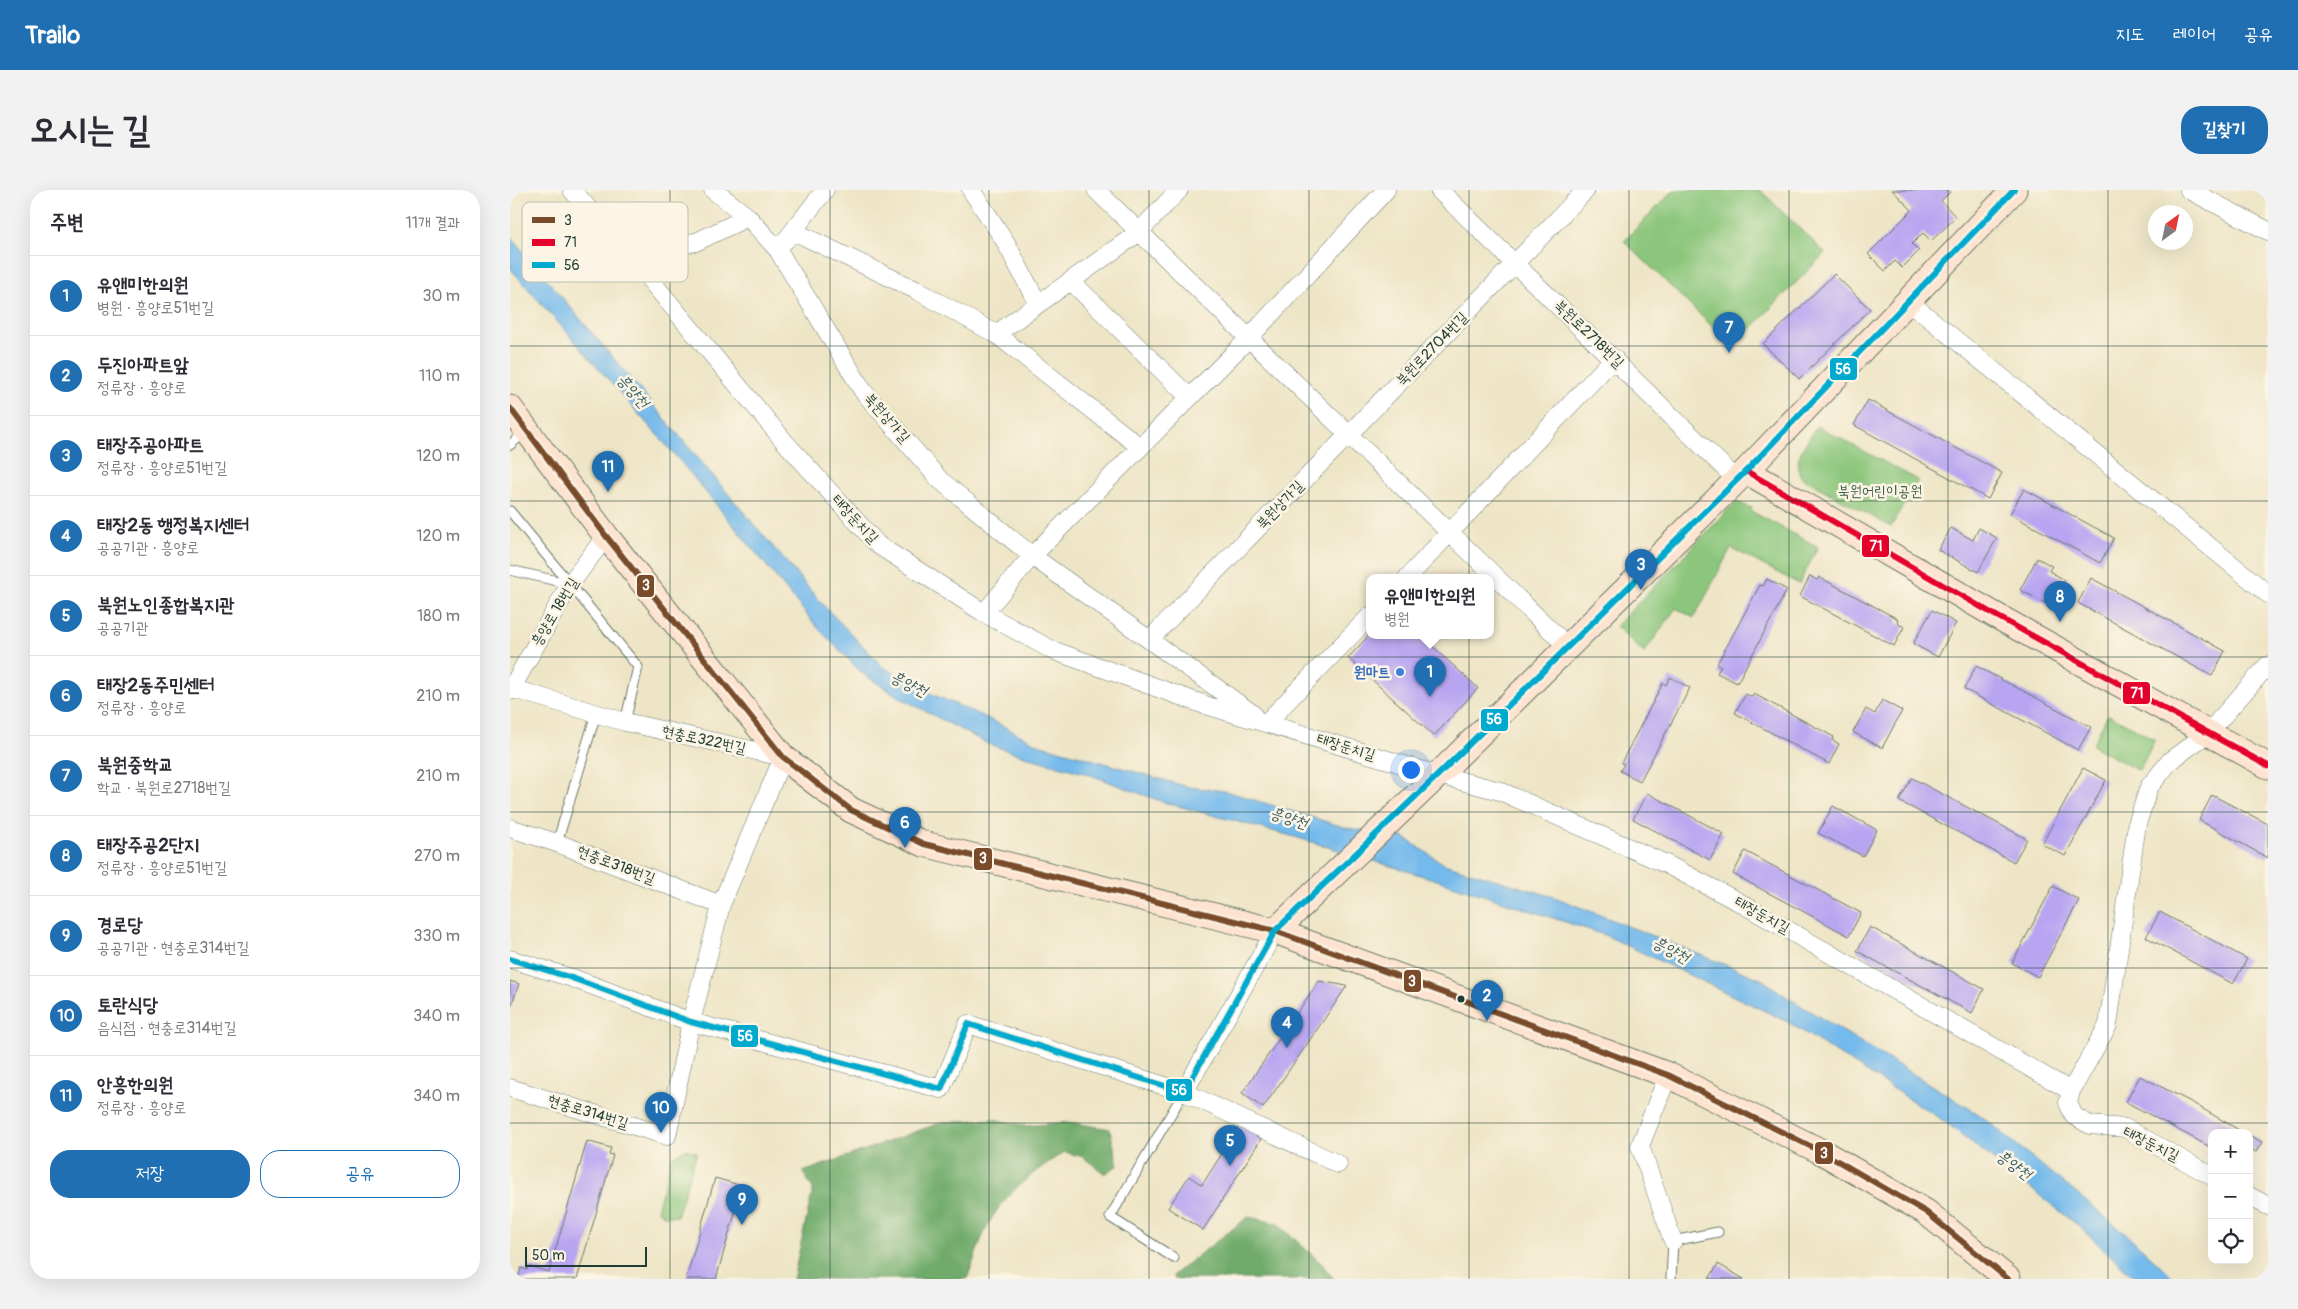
<!DOCTYPE html>
<html lang="ko">
<head>
<meta charset="utf-8">
<style>
	:root { --surface:#fff; --page:#f2f2f3; --text:#2b2b33; --muted:#7c7c81; --line:#e1e1e2; --accent:#1f6fb2 }
	body { margin:0; font-family:Pangolin,"Poor Story",sans-serif; background:var(--page); color:var(--text) }
	.controls { position:absolute; right:15px; bottom:15px; display:grid; overflow:hidden; border-radius:10px; box-shadow:0 5px 20px #0002 }
	.controls button { width:45px; height:45px; display:grid; place-items:center; padding:0; border:0; border-bottom:1px solid var(--line); background:var(--surface); color:var(--text); font:25px sans-serif }
	.compass { position:absolute; left:1638px; top:15px; width:45px; height:45px; border-radius:50%; background:var(--surface); box-shadow:0 5px 20px #0002; rotate:33deg }
	.scale { position:absolute; left:15px; bottom:12px; width:122px; box-sizing:border-box; padding-left:5px; border:2px solid #1f3d34; border-top:0; font-size:14px; line-height:18px; white-space:nowrap; color:#1f3d34; -webkit-text-stroke:4px #fcf5e5; paint-order:stroke }
	.you { position:absolute; left:900px; top:579px; width:18px; height:18px; margin:-12px; border:4px solid #fff; border-radius:50%; background:#1a73e8; box-shadow:0 0 0 8px #1a73e833 }
	.badge { display:grid; place-items:center; width:32px; height:32px; border-radius:50%; background:var(--accent); color:#fff; font-size:16px; font-weight:700 }
	.pin { position:absolute; translate:-50% -41px; filter:drop-shadow(0 1px 2px #0008) }
	.pin::after { content:''; position:absolute; top:26px; width:18px; height:15px; background:inherit; clip-path:polygon(0 0,100% 0,50% 100%) }
	.popup { position:absolute; left:856px; top:384px; width:128px; height:65px; box-sizing:border-box; display:grid; place-content:center; border-radius:10px; background:var(--surface); filter:drop-shadow(0 1px 4px #0005); font-size:16px; white-space:nowrap; color:var(--muted) }
	.popup b { font-size:19px; color:var(--text) }
	.popup::after { content:''; position:absolute; left:50%; top:100%; margin-left:-10px; border:10px solid transparent; border-top-color:var(--surface) }
	.list { margin:0; padding:0; list-style:none }
	h2 { display:flex; justify-content:space-between; align-items:center; height:65px; margin:0; padding:0 20px; font-size:21px }
	h2 small { font-size:16px; font-weight:400; color:var(--muted) }
	.list li { display:grid; grid-template-columns:32px 1fr auto; gap:15px; align-items:center; box-sizing:border-box; height:80px; padding:0 20px; border-top:1px solid var(--line) }
	.list b { display:block; font-size:19px; white-space:nowrap }
	.list p { margin:0; font-size:16px; white-space:nowrap; color:var(--muted) }
	.list em { font-size:16px; font-style:normal; color:var(--muted) }
	.actions { display:flex; gap:10px; padding:15px 20px }
	.actions a { flex:1; padding:11px 0; border:1px solid var(--accent); border-radius:20px; text-align:center; font-size:18px; color:var(--accent) }
	.actions .main { background:var(--accent); color:#fff }
	.icon { flex:none; width:28px; height:28px; fill:none; stroke:currentColor; stroke-width:2; stroke-linecap:round; stroke-linejoin:round }
	.map { position:relative; flex:none; width:1758px; height:1089px; overflow:hidden; border-radius:20px }
	header { display:flex; align-items:center; gap:30px; box-sizing:border-box; height:70px; padding:0 25px; background:var(--accent); color:#fff }
	header strong { font-size:24px }
	nav { display:flex; gap:28px; margin-inline-start:auto; font-size:18px }
	.intro { display:flex; align-items:center; justify-content:space-between; box-sizing:border-box; height:120px; padding:0 30px }
	h1 { margin:0; font-size:35px }
	.button { padding:12px 22px; border-radius:20px; background:var(--accent); color:#fff; font-size:18px; font-weight:700 }
	main { display:flex; gap:30px; padding:0 30px }
	aside { flex:1; background:var(--surface); border-radius:20px; box-shadow:0 5px 20px #0002 }
	.map>svg:first-child { display:block }
</style>
</head>
<body>
<header>
<strong>Trailo</strong>
<nav><a>지도</a><a>레이어</a><a>공유</a></nav>
</header>
<div class="intro"><h1>오시는 길</h1><a class="button">길찾기</a></div>
<main>
<aside>
<h2>주변<small>11개 결과</small></h2>
<ul class="list">
<li><span class="badge">1</span><div><b>유앤미한의원</b><p>병원 · 흥양로51번길</p></div><em>30 m</em></li>
<li><span class="badge">2</span><div><b>두진아파트앞</b><p>정류장 · 흥양로</p></div><em>110 m</em></li>
<li><span class="badge">3</span><div><b>태장주공아파트</b><p>정류장 · 흥양로51번길</p></div><em>120 m</em></li>
<li><span class="badge">4</span><div><b>태장2동 행정복지센터</b><p>공공기관 · 흥양로</p></div><em>120 m</em></li>
<li><span class="badge">5</span><div><b>북원노인종합복지관</b><p>공공기관</p></div><em>180 m</em></li>
<li><span class="badge">6</span><div><b>태장2동주민센터</b><p>정류장 · 흥양로</p></div><em>210 m</em></li>
<li><span class="badge">7</span><div><b>북원중학교</b><p>학교 · 북원로2718번길</p></div><em>210 m</em></li>
<li><span class="badge">8</span><div><b>태장주공2단지</b><p>정류장 · 흥양로51번길</p></div><em>270 m</em></li>
<li><span class="badge">9</span><div><b>경로당</b><p>공공기관 · 현충로314번길</p></div><em>330 m</em></li>
<li><span class="badge">10</span><div><b>토란식당</b><p>음식점 · 현충로314번길</p></div><em>340 m</em></li>
<li><span class="badge">11</span><div><b>안흥한의원</b><p>정류장 · 흥양로</p></div><em>340 m</em></li>
</ul>
<div class="actions"><a class="main">저장</a><a>공유</a></div>
</aside>
<div class="map">
<svg width="1758" height="1089" viewBox="0 0 1758 1089">
	<rect width="100%" height="100%" fill="#fcf5e5"/>
	<filter id="ink" filterUnits="userSpaceOnUse"><feTurbulence type="fractalNoise" baseFrequency=".02" numOctaves="2"/><feDisplacementMap in="SourceGraphic" scale="10" xChannelSelector="R" yChannelSelector="G"/><feConvolveMatrix kernelMatrix="1 2 1 2 8 2 1 2 1" color-interpolation-filters="sRGB"/></filter>
	<filter id="wash" filterUnits="userSpaceOnUse"><feTurbulence type="fractalNoise" baseFrequency=".0096" numOctaves="4" result="noise"/><feDisplacementMap in="SourceGraphic" scale="20" xChannelSelector="R" yChannelSelector="G"/><feGaussianBlur stdDeviation="1.12" result="paint"/><feColorMatrix in="noise" values="0 0 0 0 0 0 0 0 0 0 0 0 0 0 0 0 0 1.4 0 .05"/><feComposite in="paint" operator="in"/></filter>
	<g filter="url(#wash)">
		<rect width="100%" height="100%" fill="#eee5c6"/>
		<path fill="#8bc67b" stroke="#558258" d="M1164 0H1250L1315 63 1223 157 1114 51Z
			M1307 236 1408 290 1381 337 1292 288C1280 270 1297 253 1307 236Z
			M1226 312 1242 318 1241 321 1308 357 1289 394 1221 358 1184 428 1166 418 1134 463 1106 436Z
			M1600 525 1644 549V551L1630 579 1627 580 1583 556V554L1597 526Z
			M175 959 187 962 167 1026H155L147 1020 162 967Z"/>
		<path fill="#70ab6b" stroke="#487450" d="M484 929 517 936 558 932 600 939 608 975 595 984 573 967 555 962C526 979 494 1004 478 1035 469 1052 464 1071 457 1089H283L303 999 293 982 433 932Z
			M738 1027 767 1033 811 1073 824 1089H664L663 1085Z"/>
		<path fill="#75baec" stroke="#4a7c90" d="M0 46 259 352 314 416 373 477 422 504 479 529 528 554 678 597 715 601 837 638 893 647 934 674 1047 708 1251 789 1280 809 1470 925 1616 1044 1665 1089H1626L1569 1036 1434 931 1278 832 1095 745 927 690 785 647 653 612 578 584 527 570 478 554 389 507 352 483 307 437 171 272 0 78Z"/>
		<g id="blocks">
			<path fill="#b8a5f1" d="M1382 0H1439L1440 2 1431 11 1446 27 1421 51 1413 43 1402 54 1409 61 1392 78 1385 71 1375 81 1358 64 1402 20Z
				M1324 84 1360 119 1289 189 1253 154Z
				M1358 210 1492 283 1478 309 1344 235Z
				M1514 299 1604 348 1590 373 1500 324Z
				M1441 338 1463 350 1469 338 1487 348 1468 382 1428 360Z
				M1527 368 1542 376 1539 381 1555 390 1541 416 1510 400Z
				M1300 386 1307 390 1309 387 1388 429 1387 433 1394 437 1384 456 1290 406Z
				M1581 388 1715 461 1702 486 1568 413Z
				M1257 389 1277 400 1227 493 1207 483 1211 476 1207 474 1250 395 1253 396Z
				M1422 420 1446 433 1428 467 1403 454Z
				M860 444V446H911L968 498 924 546 838 468Z
				M1466 476 1581 537 1568 560 1454 499Z
				M1160 487 1180 498 1130 591 1110 581 1114 574 1111 573 1153 493 1156 495Z
				M1236 504 1242 507 1244 504 1324 547 1322 550 1329 554 1319 574 1225 523Z
				M1372 510 1392 521 1372 558 1343 542 1356 519 1365 524Z
				M1573 578 1596 590 1555 666 1532 654Z
				M1402 588 1517 649 1504 672 1389 611Z
				M1137 603 1214 644 1200 670 1123 629Z
				M1702 605 1758 634V668L1689 630Z
				M1323 616 1367 640 1353 666 1308 643Z
				M1235 661 1351 723 1339 746 1223 684Z
				M1543 696 1569 710 1528 787 1502 773Z
				M1650 722 1737 769 1723 794 1636 747Z
				M1360 737 1474 799 1462 823 1347 761Z
				M0 791 9 794 0 819Z
				M809 791 837 796 753 918 732 903Z
				M1630 886 1681 912 1734 943H1702V958L1616 912Z
				M730 935 751 949 693 1040 658 1018 679 986 692 995Z
				M1739 945 1752 952 1746 962 1741 959 1739 964Z
				M77 951 101 958 99 964 103 965 67 1089H8L11 1078 17 1080 18 1076 39 1082Z
				M205 988 229 995 227 1001 231 1002 206 1089H176Z
				M1208 1074 1234 1089H1199Z"/>
		</g>
	</g>
	<g filter="url(#ink)">
		<use href="#blocks" fill-opacity="0" stroke="#677867" stroke-width="1"/>
		<g fill="none" stroke-linecap="round" stroke-linejoin="round">
			<defs>
				<path id="lane" d="M0 255 15 242
					M0 321 128 477 115 532
					M0 380 60 394
					M47 653 86 524
					M664 1068 600 1027 674 902
					M1161 1089 1163 1051 1208 1042"/>
				<path id="street" d="M62 0 117 62 274 251 368 355 474 423 542 460 695 515 928 585 990 601 1156 674 1227 711 1561 901
					M203 0 238 27 268 60 353 201 429 289 522 366 743 524
					M461 0 495 51 528 114
					M586 0 1058 457
					M929 0 1227 290
					M1679 0 1758 41
					M283 41 406 100 486 144 630 257
					M276 50 315 0
					M117 62 186 52 238 27
					M561 91 679 207
					M1398 111 1758 404
					M486 144 628 43 669 0
					M897 388 1104 168
					M474 423 522 366 738 149 876 0
					M640 449 1076 0
					M0 498 115 532 273 567 211 715 181 832 157 946 0 898
					M0 501 60 394 96 346
					M756 533 860 426
					M0 638 47 653 211 715
					M0 769 62 788 181 832 431 899 458 834 674 902 765 741
					M1158 885 1130 956 1163 1051
					M674 902 828 974
					M1702 986 1615 938 1580 935 1564 926 1558 913 1561 901 1598 835 1627 634 1639 597 1661 570 1698 543 1758 475
					M1739 1006 1758 1016"/>
				<path id="secondary" d="M0 218 96 346 273 567 341 620 414 654 765 741 1158 885 1312 962 1416 1022 1498 1089
					M1236 281 1483 424 1758 576
					M765 741 928 585 1236 281 1504 0"/>
			</defs>
			<use href="#lane" stroke="#677867" stroke-width="11"/>
			<use href="#street" stroke="#677867" stroke-width="19"/>
			<use href="#secondary" stroke="#677867" stroke-width="27"/>
			<use href="#lane" stroke="#fff" stroke-width="9"/>
			<use href="#street" stroke="#fff" stroke-width="18"/>
			<use href="#secondary" stroke="#fde4d1" stroke-width="25"/>
			<defs>
				<path id="bus-1" d="M0 218 96 346 273 567 341 620 414 654 765 741 1158 885 1312 962 1416 1022 1498 1089"/>
				<path id="bus-2" d="M1236 281 1483 424 1758 576"/>
				<path id="bus-3" d="M0 769 62 788 181 832 431 899 458 834 674 902 765 741 928 585 1236 281 1504 0"/>
			</defs>
			<use href="#bus-1" stroke="#fcf5e5" stroke-width="10"/>
			<use href="#bus-2" stroke="#fcf5e5" stroke-width="10"/>
			<use href="#bus-3" stroke="#fcf5e5" stroke-width="10"/>
			<use href="#bus-1" stroke="#7a4b2a" stroke-width="6"/>
			<use href="#bus-2" stroke="#e4002b" stroke-width="6"/>
			<use href="#bus-3" stroke="#00a9ce" stroke-width="6"/>
		</g>
	</g>
	<path fill="none" stroke="#1f3d34" stroke-width="1" stroke-opacity="0.55" d="M160 0V1089M320 0V1089M479 0V1089M639 0V1089M799 0V1089M959 0V1089M1119 0V1089M1279 0V1089M1438 0V1089M1598 0V1089M0 156H1758M0 311H1758M0 467H1758M0 622H1758M0 778H1758M0 933H1758"/>
	<circle fill="#3f7fe0" stroke="#fcf5e5" stroke-width="2" cx="890" cy="482" r="5"/>
	<circle fill="#1f3d34" stroke="#fcf5e5" stroke-width="2" cx="951" cy="809" r="4.5"/>
	<g text-anchor="middle" dominant-baseline="central" stroke-width="5" stroke-linejoin="round" paint-order="stroke">
		<g font-size="15" fill="#1f3d34" stroke="#fcf5e5">
			<text transform="translate(1079 144) rotate(44)">북원로2718번길</text>
			<text transform="translate(922 159) rotate(-46)">북원로2704번길</text>
			<text transform="translate(377 228) rotate(49)">북원상가길</text>
			<text transform="translate(770 315) rotate(-46)">북원상가길</text>
			<text transform="translate(345 329) rotate(47)">태장둔치길</text>
			<text transform="translate(45 422) rotate(-59)">흥양로 18번길</text>
			<text transform="translate(194 550) rotate(12)">현충로322번길</text>
			<text transform="translate(836 557) rotate(17)">태장둔치길</text>
			<text transform="translate(106 675) rotate(21)">현충로318번길</text>
			<text transform="translate(1252 725) rotate(29)">태장둔치길</text>
			<text transform="translate(78 922) rotate(17)">현충로314번길</text>
			<text transform="translate(1641 954) rotate(26)">태장둔치길</text>
		</g>
		<g font-size="15" fill="#3a5f46" stroke="#fcf5e5">
			<text x="1370" y="301">북원어린이공원</text>
		</g>
		<g font-size="15" font-weight="bold" fill="#366cbe" stroke="#fcf5e5" text-anchor="end">
			<text x="880" y="482">원마트</text>
		</g>
		<g font-size="16" font-style="italic" fill="#345c62" stroke="#fcf5e5">
			<text transform="translate(123 201) rotate(49)">흥양천</text>
			<text transform="translate(399 494) rotate(26)">흥양천</text>
			<text transform="translate(779 628) rotate(18)">흥양천</text>
			<text transform="translate(1161 760) rotate(28)">흥양천</text>
			<text transform="translate(1504 975) rotate(36)">흥양천</text>
		</g>
	</g>
	<rect x="12" y="12" width="166" height="80" rx="8" fill="#fcf5e5" stroke="#babeb0" stroke-width="1"/>
	<rect x="22" y="27" width="23" height="6" fill="#7a4b2a"/>
	<rect x="22" y="49" width="23" height="7" fill="#e4002b"/>
	<rect x="22" y="72" width="23" height="6" fill="#00a9ce"/>
	<g font-size="14" fill="#1f3d34">
		<text x="54" y="35">3</text>
		<text x="54" y="57">71</text>
		<text x="54" y="80">56</text>
	</g>
	<g stroke="#fcf5e5" stroke-width="2">
		<rect x="1319" y="167" width="29" height="24" rx="5" fill="#00a9ce"/>
		<rect x="1351" y="344" width="29" height="24" rx="5" fill="#e4002b"/>
		<rect x="126" y="384" width="19" height="24" rx="5" fill="#7a4b2a"/>
		<rect x="1612" y="491" width="29" height="24" rx="5" fill="#e4002b"/>
		<rect x="970" y="518" width="29" height="24" rx="5" fill="#00a9ce"/>
		<rect x="463" y="657" width="20" height="24" rx="5" fill="#7a4b2a"/>
		<rect x="893" y="779" width="19" height="24" rx="5" fill="#7a4b2a"/>
		<rect x="220" y="834" width="29" height="24" rx="5" fill="#00a9ce"/>
		<rect x="655" y="888" width="28" height="24" rx="5" fill="#00a9ce"/>
		<rect x="1304" y="951" width="20" height="24" rx="5" fill="#7a4b2a"/>
	</g>
	<g font-size="14" text-anchor="middle" font-weight="bold" fill="#fff">
		<text x="1333" y="184">56</text>
		<text x="1366" y="361">71</text>
		<text x="136" y="400">3</text>
		<text x="1627" y="508">71</text>
		<text x="984" y="534">56</text>
		<text x="473" y="673">3</text>
		<text x="902" y="796">3</text>
		<text x="235" y="851">56</text>
		<text x="669" y="905">56</text>
		<text x="1314" y="968">3</text>
	</g>
</svg>
<div class="controls">
<button>+</button>
<button>−</button>
<button><svg class="icon" aria-label="locate" viewBox="0 0 24 24"><circle cx="12" cy="12" r="6"/><path d="M12 2v4M12 18v4M2 12h4M18 12h4"/></svg></button>
</div>
<svg class="compass" viewBox="-18 -18 36 36"><path d="M0-13l5 13h-10z" fill="#e53935"/><path d="M0 13l5-13h-10z" fill="#7c7c81"/></svg>
<div class="scale">50 m</div>
<div class="you"></div>
<div class="pin badge" style="left:920px;top:507px">1</div>
<div class="popup"><b>유앤미한의원</b>병원</div>
<div class="pin badge" style="left:977px;top:831px">2</div>
<div class="pin badge" style="left:1131px;top:400px">3</div>
<div class="pin badge" style="left:777px;top:858px">4</div>
<div class="pin badge" style="left:720px;top:976px">5</div>
<div class="pin badge" style="left:395px;top:658px">6</div>
<div class="pin badge" style="left:1219px;top:163px">7</div>
<div class="pin badge" style="left:1550px;top:432px">8</div>
<div class="pin badge" style="left:232px;top:1035px">9</div>
<div class="pin badge" style="left:151px;top:943px">10</div>
<div class="pin badge" style="left:98px;top:302px">11</div>
</div>
</main>
</body>
</html>
